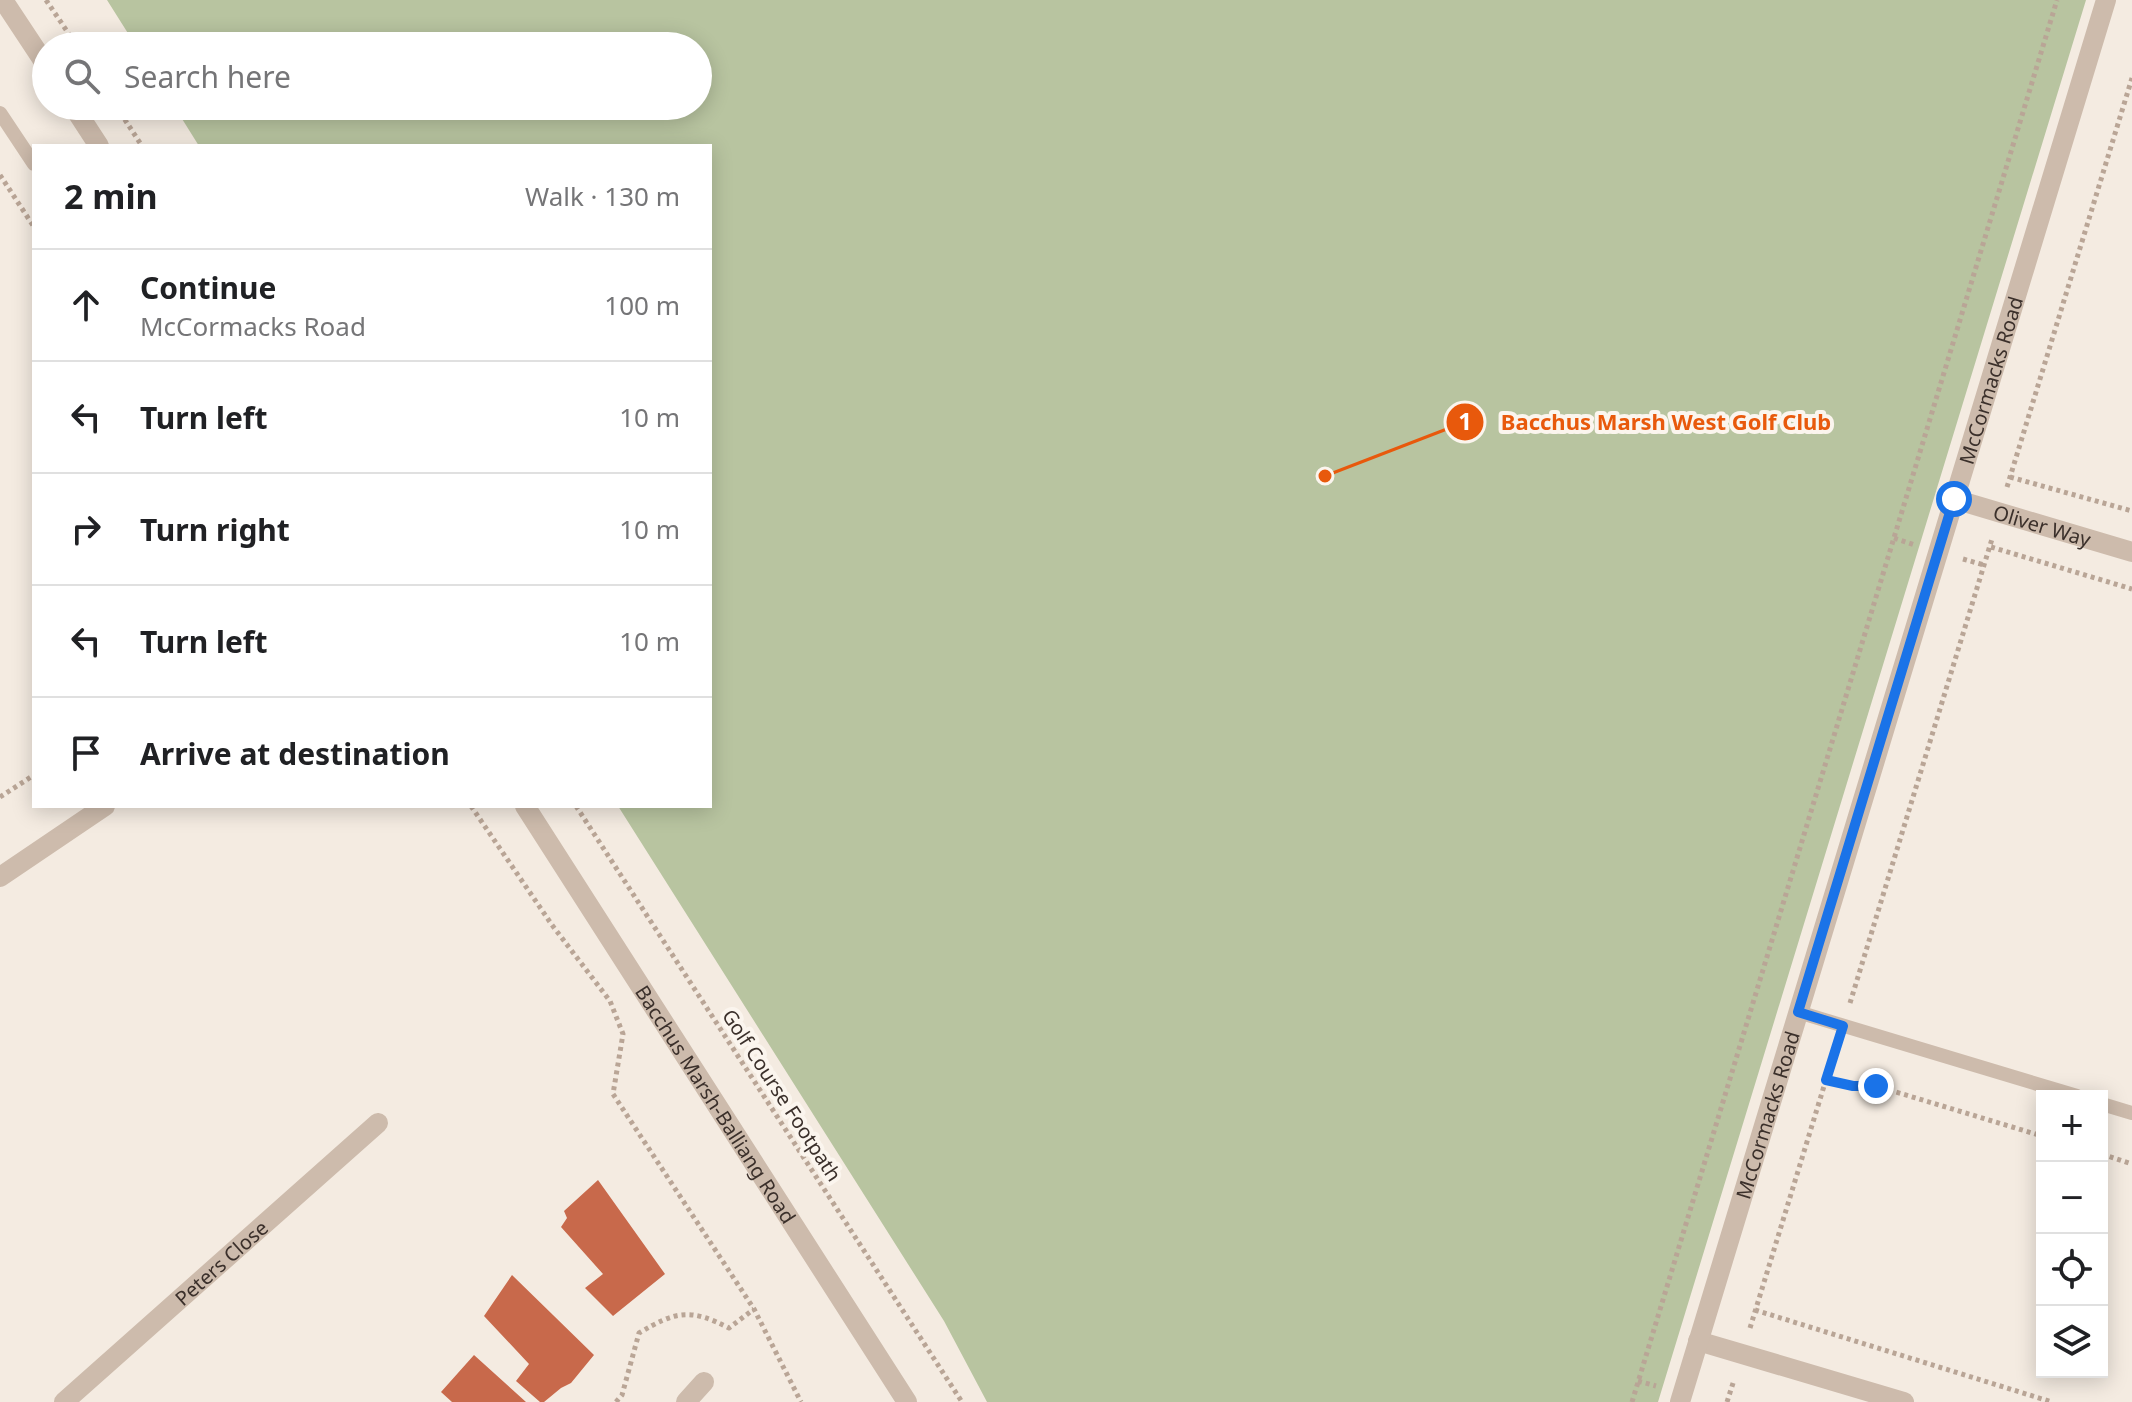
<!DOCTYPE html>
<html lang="en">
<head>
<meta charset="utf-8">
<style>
	:root { --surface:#fff; --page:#f2f2f2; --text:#202124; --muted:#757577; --line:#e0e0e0 }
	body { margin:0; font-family:"Noto Sans",sans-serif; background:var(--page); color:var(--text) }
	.controls { position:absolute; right:24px; bottom:24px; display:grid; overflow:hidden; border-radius:0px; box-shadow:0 4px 20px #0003 }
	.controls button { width:72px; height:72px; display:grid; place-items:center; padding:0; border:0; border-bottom:2px solid var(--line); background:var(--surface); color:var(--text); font:40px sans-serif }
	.stop { position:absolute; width:24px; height:24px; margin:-18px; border:6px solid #1a73e8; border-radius:50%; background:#fff }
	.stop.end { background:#1a73e8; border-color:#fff; box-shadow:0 2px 8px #0008 }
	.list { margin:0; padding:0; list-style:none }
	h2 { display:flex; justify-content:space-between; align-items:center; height:104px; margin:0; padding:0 32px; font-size:34px }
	h2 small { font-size:26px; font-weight:400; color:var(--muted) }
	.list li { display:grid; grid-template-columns:52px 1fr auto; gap:24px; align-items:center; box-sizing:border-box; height:112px; padding:0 32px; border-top:2px solid var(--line) }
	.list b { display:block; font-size:30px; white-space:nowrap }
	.list p { margin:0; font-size:26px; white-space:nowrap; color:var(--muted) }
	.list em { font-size:26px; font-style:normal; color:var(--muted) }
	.icon { flex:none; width:44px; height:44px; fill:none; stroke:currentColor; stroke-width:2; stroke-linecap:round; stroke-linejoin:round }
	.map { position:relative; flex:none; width:2132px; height:1402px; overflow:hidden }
	.search { position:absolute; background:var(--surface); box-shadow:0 4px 20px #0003; left:32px; top:32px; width:680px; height:88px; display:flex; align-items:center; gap:20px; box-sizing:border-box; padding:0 28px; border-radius:44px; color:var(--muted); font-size:30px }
	.panel { position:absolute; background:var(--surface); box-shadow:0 4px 20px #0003; left:32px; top:144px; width:680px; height:664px; border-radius:0px }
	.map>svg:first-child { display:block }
</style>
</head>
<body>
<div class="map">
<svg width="2132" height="1402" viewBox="0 0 2132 1402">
	<rect width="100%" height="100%" fill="#f4ebe1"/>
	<path fill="#b8c4a0" d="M107 0H2086L1658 1402H987L944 1321 618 806H710V146H199L174 106H698V46H136Z"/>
	<path fill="#c8694b" d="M598 1180 665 1274 613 1316 585 1288 603 1274 561 1227 567 1218 564 1211Z
		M512 1275 594 1355 571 1383 561 1388 544 1402H540L516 1381 529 1364 484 1316Z
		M474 1355 526 1402H452L441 1392Z"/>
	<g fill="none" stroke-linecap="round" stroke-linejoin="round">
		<path stroke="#b9a596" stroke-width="5" stroke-dasharray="4 4" stroke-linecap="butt" d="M46 0 77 46
			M116 106 142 146
			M0 175 34 227
			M2010 477 2132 511
			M2007 487 2132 78
			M1894 538 1915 545
			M1991 547 2132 589
			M1963 559 1984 565
			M0 797 34 775
			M471 806 552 925 610 1001 623 1034 613 1094 754 1309 801 1402
			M576 806 962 1402
			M1850 1003 1992 539
			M1826 1080 1853 1086H1876L2042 1136
			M2102 1154 2132 1164
			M1755 1310 2052 1402
			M1750 1328 1836 1047
			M1638 1381 1656 1386
			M616 1402 622 1395 639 1333C676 1311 690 1308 729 1328L754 1309
			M1632 1402 2057 0
			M1727 1402 1734 1380"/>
		<path stroke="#cdbbac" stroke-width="14" d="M0 113 34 164
			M1798 1012 2077 1096
			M2102 1104 2132 1113"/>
		<g stroke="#cdbbac" stroke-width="20">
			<path id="s1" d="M1954 499 2132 552"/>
			<path d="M0 877 105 806"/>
			<path d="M1698 1341 1904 1402"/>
			<path id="s2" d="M64 1402 378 1123"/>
			<path d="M686 1402 704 1382"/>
			<path id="s3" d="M1680 1402 2106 0"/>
		</g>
		<g stroke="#cdbbac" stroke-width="20">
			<path d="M3 0 46 65"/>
			<path d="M73 106 99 146"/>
			<path id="s4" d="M525 806 907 1402"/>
		</g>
	</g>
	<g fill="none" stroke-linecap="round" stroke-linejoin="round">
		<path stroke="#1a73e8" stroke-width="10" d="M1876 1086H1853L1826 1080 1843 1026 1798 1012 1954 499"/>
	</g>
	<g text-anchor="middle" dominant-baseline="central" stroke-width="8" stroke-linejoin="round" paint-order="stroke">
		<g font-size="20" fill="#3b302b" stroke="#fbf5ee">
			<text stroke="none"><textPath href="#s3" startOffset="1068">McCormacks Road</textPath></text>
			<text stroke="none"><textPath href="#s1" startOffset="92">Oliver Way</textPath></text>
			<text transform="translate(782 1095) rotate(57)">Golf Course Footpath</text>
			<text stroke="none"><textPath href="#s4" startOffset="354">Bacchus Marsh-Balliang Road</textPath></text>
			<text stroke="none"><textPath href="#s3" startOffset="300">McCormacks Road</textPath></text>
			<text stroke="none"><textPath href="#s2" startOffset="210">Peters Close</textPath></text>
		</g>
	</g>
	<path fill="none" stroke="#e8590c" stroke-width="3" d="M1325 476L1465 422"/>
	<g fill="#e8590c" stroke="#fbf5ee" stroke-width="3">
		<circle cx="1325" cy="476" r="8"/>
		<circle cx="1465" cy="422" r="20"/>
	</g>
	<g font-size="24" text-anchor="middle" font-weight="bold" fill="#fff">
		<text x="1465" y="430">1</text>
	</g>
	<g font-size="22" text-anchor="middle" font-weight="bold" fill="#e8590c" stroke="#fbf5ee" stroke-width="8" stroke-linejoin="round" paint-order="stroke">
		<text x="1666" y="430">Bacchus Marsh West Golf Club</text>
	</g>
</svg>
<div class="controls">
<button>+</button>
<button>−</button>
<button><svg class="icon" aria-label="locate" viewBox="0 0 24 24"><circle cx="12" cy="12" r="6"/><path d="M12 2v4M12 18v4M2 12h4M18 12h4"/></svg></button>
<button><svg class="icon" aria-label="layers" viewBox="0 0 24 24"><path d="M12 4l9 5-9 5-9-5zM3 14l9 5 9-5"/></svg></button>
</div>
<div class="stop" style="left:1954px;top:499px"></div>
<div class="stop end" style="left:1876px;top:1086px"></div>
<div class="search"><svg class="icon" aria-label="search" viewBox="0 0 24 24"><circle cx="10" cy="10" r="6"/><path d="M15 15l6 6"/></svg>Search here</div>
<section class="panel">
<h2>2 min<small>Walk · 130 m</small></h2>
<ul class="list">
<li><svg class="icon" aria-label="ahead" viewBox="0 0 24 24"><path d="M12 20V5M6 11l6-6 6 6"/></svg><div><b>Continue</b><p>McCormacks Road</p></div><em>100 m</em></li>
<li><svg class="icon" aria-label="left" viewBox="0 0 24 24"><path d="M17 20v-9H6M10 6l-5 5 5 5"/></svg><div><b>Turn left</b></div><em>10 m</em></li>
<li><svg class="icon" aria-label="right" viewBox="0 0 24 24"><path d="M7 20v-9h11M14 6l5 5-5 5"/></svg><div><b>Turn right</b></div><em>10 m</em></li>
<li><svg class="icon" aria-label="left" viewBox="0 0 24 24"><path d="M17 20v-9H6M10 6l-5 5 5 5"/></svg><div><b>Turn left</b></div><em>10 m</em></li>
<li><svg class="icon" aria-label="arrive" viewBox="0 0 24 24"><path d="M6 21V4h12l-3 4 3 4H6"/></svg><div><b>Arrive at destination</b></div></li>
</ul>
</section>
</div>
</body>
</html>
